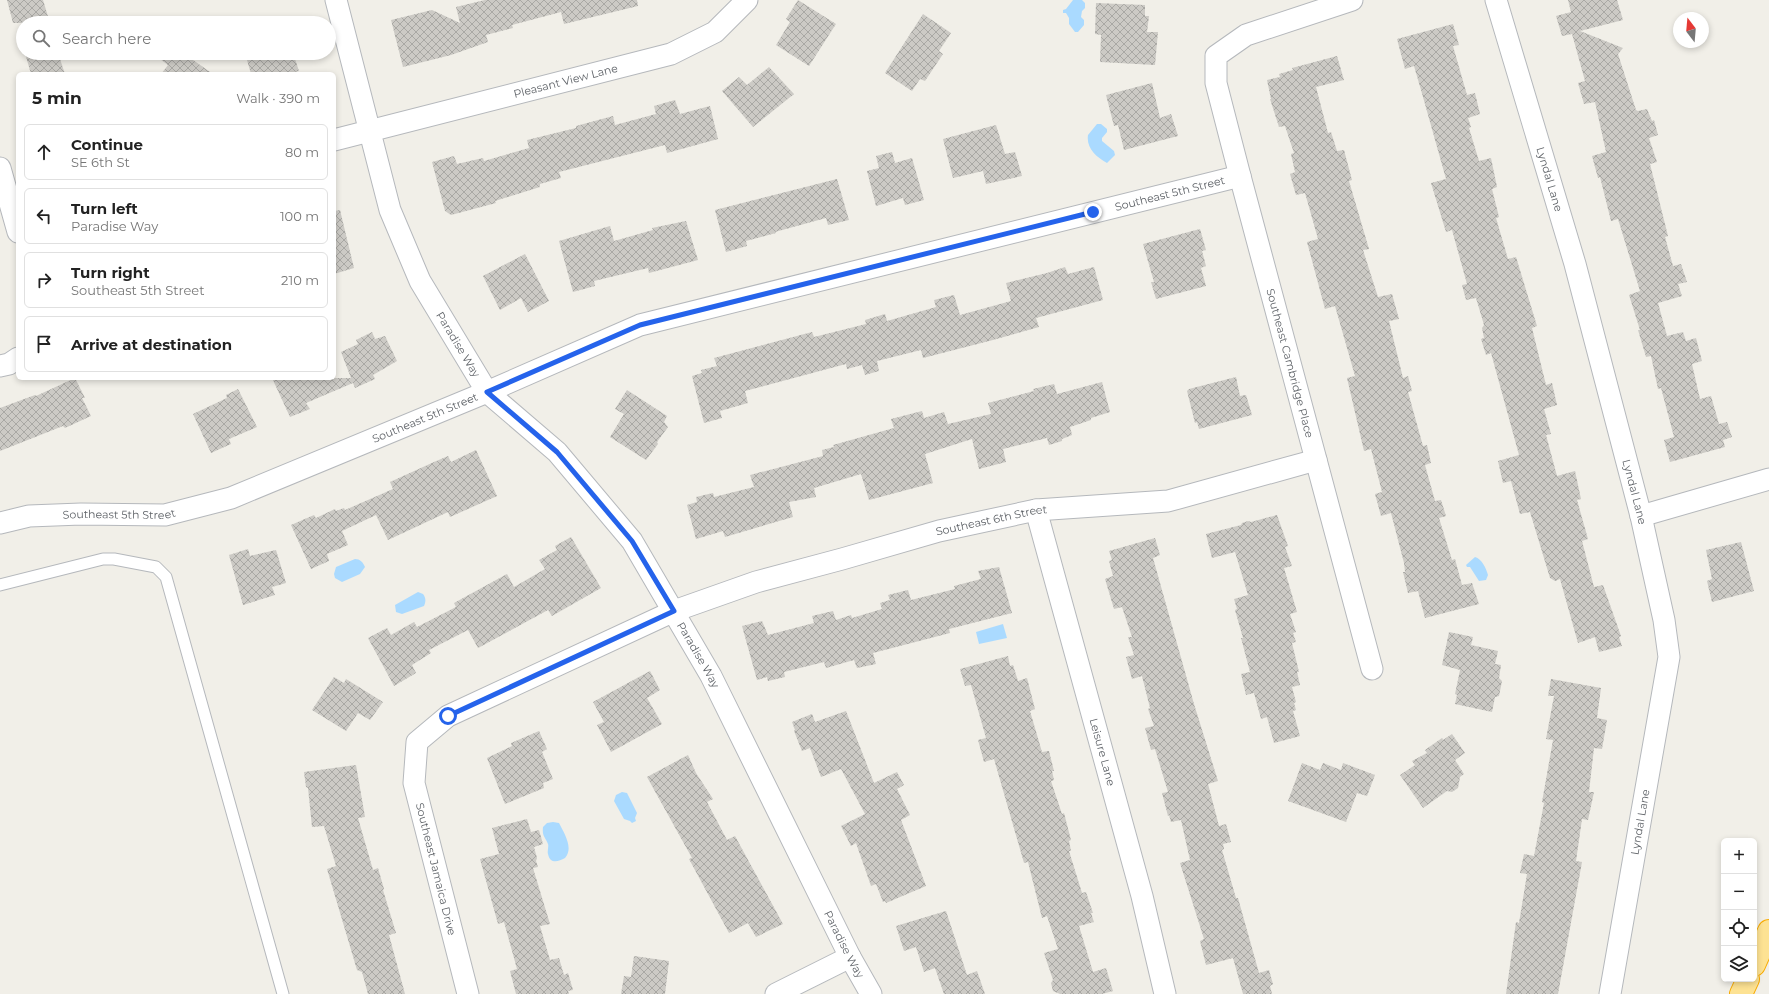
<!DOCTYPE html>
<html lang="en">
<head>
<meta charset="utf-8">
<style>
	:root { --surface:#fff; --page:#f2f2f2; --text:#222; --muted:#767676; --line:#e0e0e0 }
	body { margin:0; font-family:Montserrat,sans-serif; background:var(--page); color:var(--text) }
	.controls { position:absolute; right:12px; bottom:12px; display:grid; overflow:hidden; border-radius:6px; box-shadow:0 2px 6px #0003 }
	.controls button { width:36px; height:36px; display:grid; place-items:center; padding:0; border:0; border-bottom:1px solid var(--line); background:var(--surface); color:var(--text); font:20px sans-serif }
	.compass { position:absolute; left:1673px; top:12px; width:36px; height:36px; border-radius:50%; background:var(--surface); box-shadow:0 2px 6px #0003; rotate:344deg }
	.stop { position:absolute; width:12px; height:12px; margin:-9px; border:3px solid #2563eb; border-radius:50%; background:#fff }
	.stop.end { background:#2563eb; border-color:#fff; box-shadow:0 1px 4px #0008 }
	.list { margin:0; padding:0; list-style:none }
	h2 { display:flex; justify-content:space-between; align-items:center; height:52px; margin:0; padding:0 16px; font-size:17px }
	h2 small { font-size:13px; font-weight:400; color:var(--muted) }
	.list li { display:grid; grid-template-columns:26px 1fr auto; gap:12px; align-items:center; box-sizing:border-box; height:56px; margin:0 8px 8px; padding:0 8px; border:1px solid var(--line); border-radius:6px }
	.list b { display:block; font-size:15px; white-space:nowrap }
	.list p { margin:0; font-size:13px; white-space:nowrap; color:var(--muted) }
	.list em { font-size:13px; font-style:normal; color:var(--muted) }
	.icon { flex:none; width:22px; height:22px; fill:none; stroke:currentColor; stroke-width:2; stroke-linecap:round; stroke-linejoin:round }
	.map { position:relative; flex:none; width:1769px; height:994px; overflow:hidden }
	.search { position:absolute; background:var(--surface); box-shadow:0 2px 6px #0003; left:16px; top:16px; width:320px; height:44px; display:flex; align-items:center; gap:10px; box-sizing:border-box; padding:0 14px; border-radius:22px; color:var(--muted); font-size:15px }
	.panel { position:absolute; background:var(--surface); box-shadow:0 2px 6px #0003; left:16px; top:72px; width:320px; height:308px; border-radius:6px }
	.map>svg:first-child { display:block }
</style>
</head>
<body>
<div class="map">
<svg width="1769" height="994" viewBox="0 0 1769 994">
	<defs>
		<pattern id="building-cross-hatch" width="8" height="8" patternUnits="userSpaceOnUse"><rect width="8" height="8" fill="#cccac5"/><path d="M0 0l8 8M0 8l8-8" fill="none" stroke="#a9a8a4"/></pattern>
	</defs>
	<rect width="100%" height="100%" fill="#f1efe8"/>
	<path fill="#aadaff" d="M1073 0H1082L1085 3V8L1082 11 1081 17 1084 20V25L1078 32H1075L1069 24V18L1066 13H1063V10L1066 9Z
		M1097 124H1101L1107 129V132L1102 138V141L1114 151 1115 155 1107 163C1096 157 1086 148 1088 135Z
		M1475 557C1482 559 1486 568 1488 575L1486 580 1479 581 1470 567H1467L1466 565Z
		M355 559C360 559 363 562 365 567L360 574 342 582 335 578 334 574 336 567Z
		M418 592 423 594C426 598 426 601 424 606L402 614 396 612 395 605Z
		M1003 624 1007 638 979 644 976 632Z
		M622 792 627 793 637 813 635 818 636 821 632 823 630 821 624 819 614 801 616 795Z
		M553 822 559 823C564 833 574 848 565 858 558 862 550 864 548 854 547 851 549 847 548 844 545 836 542 837 543 827L547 823Z"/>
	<path fill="url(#building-cross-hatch)" d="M7 0H43L50 23H13Z
		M485 0H637L638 6 564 24 561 12 512 25 513 28 486 35 488 42 451 55 403 67 391 20 432 10 460 23 456 7Z
		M798 0 836 24 809 66 776 45 790 22 786 19Z
		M1568 0H1617L1623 20 1580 31 1623 48 1618 54 1636 110 1638 111 1647 109 1652 121 1654 120 1658 135 1649 138 1657 162 1650 164 1668 236 1665 237 1673 266 1681 264 1687 282 1678 284 1682 296 1658 303 1667 336 1683 332 1686 341 1696 338 1702 361 1692 364 1700 399 1711 396 1719 424 1727 422 1732 437 1723 440 1725 447 1670 462 1664 440 1674 437 1661 388 1658 389 1651 356 1646 357 1638 330H1640L1629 295 1640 291 1618 219 1611 221 1600 177 1598 178 1592 156 1606 152 1595 102 1584 104 1578 83 1585 81 1572 34 1562 36 1556 16 1571 12Z
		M1096 3 1145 5V16H1149L1147 32H1158L1155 65 1100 62 1101 35 1095 34Z
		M923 14 951 33 939 51 943 54 925 81 920 79 912 91 885 73Z
		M1453 24 1459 45 1453 46 1467 95 1475 93 1480 114 1468 118 1471 127 1469 128 1479 161 1491 158 1497 187 1492 189 1499 217 1496 218 1508 259 1516 257 1537 326 1532 328 1546 385 1552 383 1557 405 1544 409 1551 434 1546 435 1557 476 1575 471 1581 499 1577 500 1588 539 1582 541 1594 587 1603 585 1621 636 1619 637 1622 646 1599 652 1595 637 1578 643 1560 579 1555 581 1550 578 1530 512 1520 514 1511 481 1503 483 1498 461 1519 455 1491 353 1486 355 1481 339 1484 338 1482 328 1484 325 1476 298 1466 300 1462 285 1467 284 1452 230 1446 232 1431 183 1446 179 1421 90 1414 66 1405 69 1397 39Z
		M25 53H58L65 74H31Z
		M152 53H183L213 74H161L168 65Z
		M245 53H293L299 71 286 74H251Z
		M1337 56 1344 80 1316 87 1328 133 1331 132 1337 151 1344 150 1352 180 1349 181 1369 249 1363 250 1378 297 1392 294 1399 319 1389 321 1403 378 1408 376 1412 391 1408 392 1423 446 1427 445 1431 463 1425 465 1435 501 1441 500 1446 516 1439 518 1452 560 1455 559 1462 585 1472 583 1479 604 1425 618 1418 591 1408 593 1403 572H1405L1404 563 1391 513 1381 516 1375 494 1382 492 1371 449 1364 451 1347 378 1355 376 1335 306 1325 309 1307 242 1318 239 1305 193 1296 195 1290 174 1295 172 1291 154 1294 153 1285 126 1279 127 1270 99H1271L1267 80 1280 77 1279 74 1293 70 1292 68Z
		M769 67 794 94 753 127 722 91 739 77 747 85Z
		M1152 83 1160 118 1171 114 1178 136 1124 150 1118 125 1114 126 1106 95Z
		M675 100 680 114 710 106 718 139 667 153 665 145 559 172 561 178 540 184V187L495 201 496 203 451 215 445 211 432 162 454 156 457 164 483 158 484 161 529 148 527 140 576 128V126L613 116 615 125 656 114 654 106Z
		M996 125 1005 154 1015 152 1022 176 986 184 983 171 953 178 943 139Z
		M892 152 895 163 912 158 924 200 905 205 903 198 876 206 867 171 879 168 876 156Z
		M837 179 849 220 828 225 826 218 775 232 776 233 746 241 747 246 726 252 715 210Z
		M340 210 354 268 334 274V211Z
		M686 221 698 260 649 273 648 268 594 281 595 286 573 292 559 241 610 226 614 241 653 230 652 228Z
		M1200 229 1206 250 1202 251 1206 266 1201 268 1206 286 1156 299 1151 282H1154L1143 244Z
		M525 254 549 301 528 312 521 298 500 310 483 276Z
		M1065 267 1068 274 1094 267 1103 300 1036 318 1039 327 993 340 923 358 921 350 877 361 879 371 865 375 862 365 847 369 846 364 745 391 748 403 720 411 722 418 704 423 692 376 702 373 701 370 717 366 714 358 812 332 814 337 866 324 865 320 885 314 887 321 936 307 934 300 954 295 960 315 1011 301 1006 283 1047 273Z
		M372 332 375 339 385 336 397 361 373 375 375 379 355 388 353 383 306 403 310 409 290 417 272 378H351L341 352 358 344 356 340Z
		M1236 377 1240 396 1246 395 1252 415 1199 429 1197 422 1195 423 1187 391 1189 389Z
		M75 378 85 398H82L91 416 65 428 63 426 0 451V408L35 395 36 396Z
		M1102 382 1110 412 1091 418V420L1070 427 1072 435 1062 439V441L1049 445 1047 438 1003 449 1006 462 979 469 972 439 925 454 933 483 869 500 861 474 814 488 816 497 789 502 793 517 725 537 723 531 696 539 687 505 697 502 696 497 713 493 714 497 754 487 750 475 823 456 822 450 834 447 833 445 894 428 891 419 922 411 924 418 944 412 948 424 991 414 988 403 1034 391 1033 389 1054 384 1057 394Z
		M238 389 257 427 229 439 231 444 211 453 193 414 227 398 226 395Z
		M627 390 667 416 664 422 668 427 657 442 658 444 646 460 610 437 624 414 615 409Z
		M476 450 497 496 450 517 448 512 388 540 376 515 342 531 348 545 327 554 329 561 311 569 291 525 314 515 316 518 335 509 336 511 344 508 345 510 393 489 390 482 434 462 448 456 451 462Z
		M1277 515 1288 546 1285 547 1292 566 1284 568 1297 612 1290 614 1296 632 1293 633 1296 642 1292 643 1299 672H1297L1300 685 1292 687 1296 702 1294 703 1296 710 1293 711 1300 736 1274 743 1267 717 1261 719 1254 693 1246 695 1241 674 1250 672 1241 638H1243L1235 610 1237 609 1234 599 1248 595 1235 552 1212 558 1206 534 1241 525 1242 523 1248 521 1251 522Z
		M571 537 601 588 552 616 548 610 478 648 468 630 429 650 431 653 412 665 416 673 394 686 368 638 387 628 391 635 414 622 417 627 456 607 454 603 507 574 514 587 545 569 539 560 557 550 555 546Z
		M1155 538 1160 555 1153 558 1194 704 1218 781 1208 784 1219 826 1226 824 1231 842 1223 844 1224 849 1222 850 1236 898H1238L1259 973 1269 970 1273 984 1270 986 1272 994H1243L1233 958 1206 965 1200 941 1204 939 1180 863 1190 860 1181 820 1171 822 1169 815 1168 816 1162 793 1168 792 1155 749 1151 750 1145 728 1154 726 1148 709 1150 708 1142 676 1132 679 1126 657 1134 655 1128 637H1132L1122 607 1114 609 1105 579 1113 576 1109 561 1112 560 1109 551Z
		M1741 542 1754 591 1712 602 1707 581 1712 579 1706 550Z
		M248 549 250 556 276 550 286 583 272 587 275 595 243 605 229 555Z
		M999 567 1012 613 949 629 950 633 873 653 876 664 857 668 854 660 826 668 824 662 784 672 785 677 768 681 767 677 757 680 742 626 762 621 768 635 814 623 812 616 833 611 836 620 851 615 852 618 882 609 880 603 890 600 888 595 908 590 911 600 955 589 954 586 981 579 978 571Z
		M1449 632 1473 637 1471 645 1498 651 1495 664 1501 665 1499 678 1502 681 1499 696 1495 697 1492 712 1455 704 1457 695 1455 694 1460 670 1442 665Z
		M1008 656 1010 666 1013 665 1018 681 1027 678 1035 709 1030 711 1042 752 1049 751 1054 771H1052L1054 780 1051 781 1062 814 1064 813 1071 840 1069 841 1071 851H1069L1082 893 1086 892 1093 913H1091L1094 922 1079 926 1093 972 1106 968 1113 991 1102 994H1060L1053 991 1051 983 1053 980 1044 953 1058 949 1047 916 1042 918 1028 862 1024 863 994 759 984 762 978 740 986 738 971 685 965 686 960 669Z
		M650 671 660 690 647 698 662 724 611 752 597 725 604 722 593 702Z
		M334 677 344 683 346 679 383 702 370 720 358 713 346 731 312 710Z
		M1551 679 1601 688 1597 718 1607 720 1602 749 1594 748 1589 792H1594L1588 820 1582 819 1576 861 1582 862 1558 994H1506L1516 922 1519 923 1527 874 1520 873 1524 854 1534 856 1544 803 1542 802 1553 740 1546 739 1554 696H1548Z
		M846 711 874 783 897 772 904 785 897 789 910 815 901 820 926 886 886 903 885 901 883 902 876 884 871 886 856 843 851 846 841 826 865 814 841 769 821 777 810 748 802 751 794 731 795 730 792 722 812 714 815 722Z
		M539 731 547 749 542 752 553 779 543 783 544 788 505 804 487 758 512 746 511 743Z
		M1452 734 1465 753 1455 760 1464 774 1460 777 1458 788 1452 792 1447 791 1423 808 1400 775 1415 765 1412 761 1427 753 1425 750 1442 738 1443 740Z
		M688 755 696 773 713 799 707 802 727 840 735 836 783 924 756 937 748 923 729 933 689 859 692 858 647 777Z
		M1302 763 1320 770 1323 763 1341 770 1343 763 1375 775 1367 796 1357 793 1346 822 1288 801Z
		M356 765 365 817 358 818 373 870 378 868 384 889 383 890 396 933 389 935 405 994H368L362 972 357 970 327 869 336 866 324 826 312 827 308 788 306 787 304 772Z
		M527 819 531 832 539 830 543 844 534 847 537 858 536 861 538 867 533 868 550 924 540 926 550 960 559 958 564 975 568 973 573 990 568 991 569 994H516L510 971 517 969 504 922 498 924 480 859 499 854 492 828Z
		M946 911 967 975 977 971 985 994H944L935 968 924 972 916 947 904 951 896 926Z
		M634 956 669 961 665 994H621L624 976 631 977Z"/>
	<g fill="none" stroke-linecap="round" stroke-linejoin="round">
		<defs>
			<path id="service" d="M0 585 103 559H114L156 567 166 577 283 994"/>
			<g id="minor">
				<path id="s1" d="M336 0 390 210 420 281 487 392 557 452 632 541 711 676 850 957 871 994"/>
				<path id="s2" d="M1352 0 1246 35 1216 56V83L1240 176 1372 669"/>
				<path id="s3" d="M1496 0 1575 264 1641 516 1664 620 1669 657 1610 994"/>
				<path id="s4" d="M334 140 671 54 715 32 747 0"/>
				<path d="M0 168 18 232"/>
				<path d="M0 366 9 364 18 358"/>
				<path id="s5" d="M1036 510 1142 896 1165 994"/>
				<path d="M1641 516 1769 479"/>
				<path id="s6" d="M0 523 29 516 81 514 165 515 231 498 487 392 640 325 1240 176"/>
				<path id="s7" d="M468 994 414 783 417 742 448 716 674 611 756 582 842 559 939 531 1036 510 1168 501 1316 460"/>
				<path d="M776 994 850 957"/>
			</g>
			<path id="motorway" d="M1754 965 1769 931
				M1741 994 1748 979"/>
		</defs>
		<use href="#service" stroke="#b5b8bc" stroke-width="13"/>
		<use href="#minor" stroke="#b5b8bc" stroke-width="23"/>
		<use href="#motorway" stroke="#f9ab00" stroke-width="24"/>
		<use href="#service" stroke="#fff" stroke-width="11"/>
		<use href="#minor" stroke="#fff" stroke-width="21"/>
		<use href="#motorway" stroke="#fde293" stroke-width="22"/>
	</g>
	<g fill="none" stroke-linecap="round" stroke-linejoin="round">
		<path stroke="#2563eb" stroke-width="5" d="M448 716 674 611 632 541 557 452 487 392 640 325 1093 212"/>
	</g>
	<g text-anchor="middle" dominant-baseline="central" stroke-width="4" stroke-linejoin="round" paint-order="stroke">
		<g font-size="11" fill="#5f6368" stroke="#fff">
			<text stroke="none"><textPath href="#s4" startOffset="239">Pleasant View Lane</textPath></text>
			<text stroke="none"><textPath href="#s3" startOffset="187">Lyndal Lane</textPath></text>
			<text stroke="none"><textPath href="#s6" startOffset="1224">Southeast 5th Street</textPath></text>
			<text stroke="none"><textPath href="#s1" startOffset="368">Paradise Way</textPath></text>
			<text stroke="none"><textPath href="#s2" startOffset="465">Southeast Cambridge Place</textPath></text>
			<text stroke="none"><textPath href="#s6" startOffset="444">Southeast 5th Street</textPath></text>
			<text stroke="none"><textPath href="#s3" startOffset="511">Lyndal Lane</textPath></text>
			<text stroke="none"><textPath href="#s6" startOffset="120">Southeast 5th Street</textPath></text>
			<text stroke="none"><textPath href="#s7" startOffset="879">Southeast 6th Street</textPath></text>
			<text stroke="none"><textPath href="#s1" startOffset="764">Paradise Way</textPath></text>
			<text stroke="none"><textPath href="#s5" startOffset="251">Leisure Lane</textPath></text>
			<text transform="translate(1640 822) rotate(-80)">Lyndal Lane</text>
			<text transform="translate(436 869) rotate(76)">Southeast Jamaica Drive</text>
			<text stroke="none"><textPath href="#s1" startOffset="1088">Paradise Way</textPath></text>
		</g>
	</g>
</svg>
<div class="controls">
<button>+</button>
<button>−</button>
<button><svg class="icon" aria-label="locate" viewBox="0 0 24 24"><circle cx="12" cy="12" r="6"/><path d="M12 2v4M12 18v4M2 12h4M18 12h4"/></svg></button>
<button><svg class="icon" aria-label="layers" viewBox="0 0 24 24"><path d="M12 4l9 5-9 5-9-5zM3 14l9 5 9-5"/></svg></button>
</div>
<svg class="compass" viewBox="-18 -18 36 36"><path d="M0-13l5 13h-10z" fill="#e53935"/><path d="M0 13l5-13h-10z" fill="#767676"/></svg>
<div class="stop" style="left:448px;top:716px"></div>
<div class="stop end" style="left:1093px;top:212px"></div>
<div class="search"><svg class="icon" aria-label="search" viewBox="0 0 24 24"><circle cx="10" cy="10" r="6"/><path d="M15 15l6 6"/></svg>Search here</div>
<section class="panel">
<h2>5 min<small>Walk · 390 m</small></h2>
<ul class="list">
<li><svg class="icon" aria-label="ahead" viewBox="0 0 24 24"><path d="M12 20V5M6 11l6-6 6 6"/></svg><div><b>Continue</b><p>SE 6th St</p></div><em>80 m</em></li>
<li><svg class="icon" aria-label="left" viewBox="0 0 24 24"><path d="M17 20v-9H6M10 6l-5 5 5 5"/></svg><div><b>Turn left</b><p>Paradise Way</p></div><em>100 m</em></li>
<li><svg class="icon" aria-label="right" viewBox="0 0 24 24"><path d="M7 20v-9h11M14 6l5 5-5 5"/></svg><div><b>Turn right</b><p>Southeast 5th Street</p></div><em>210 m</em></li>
<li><svg class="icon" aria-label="arrive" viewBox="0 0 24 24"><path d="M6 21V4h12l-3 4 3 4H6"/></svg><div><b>Arrive at destination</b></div></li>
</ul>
</section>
</div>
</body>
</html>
